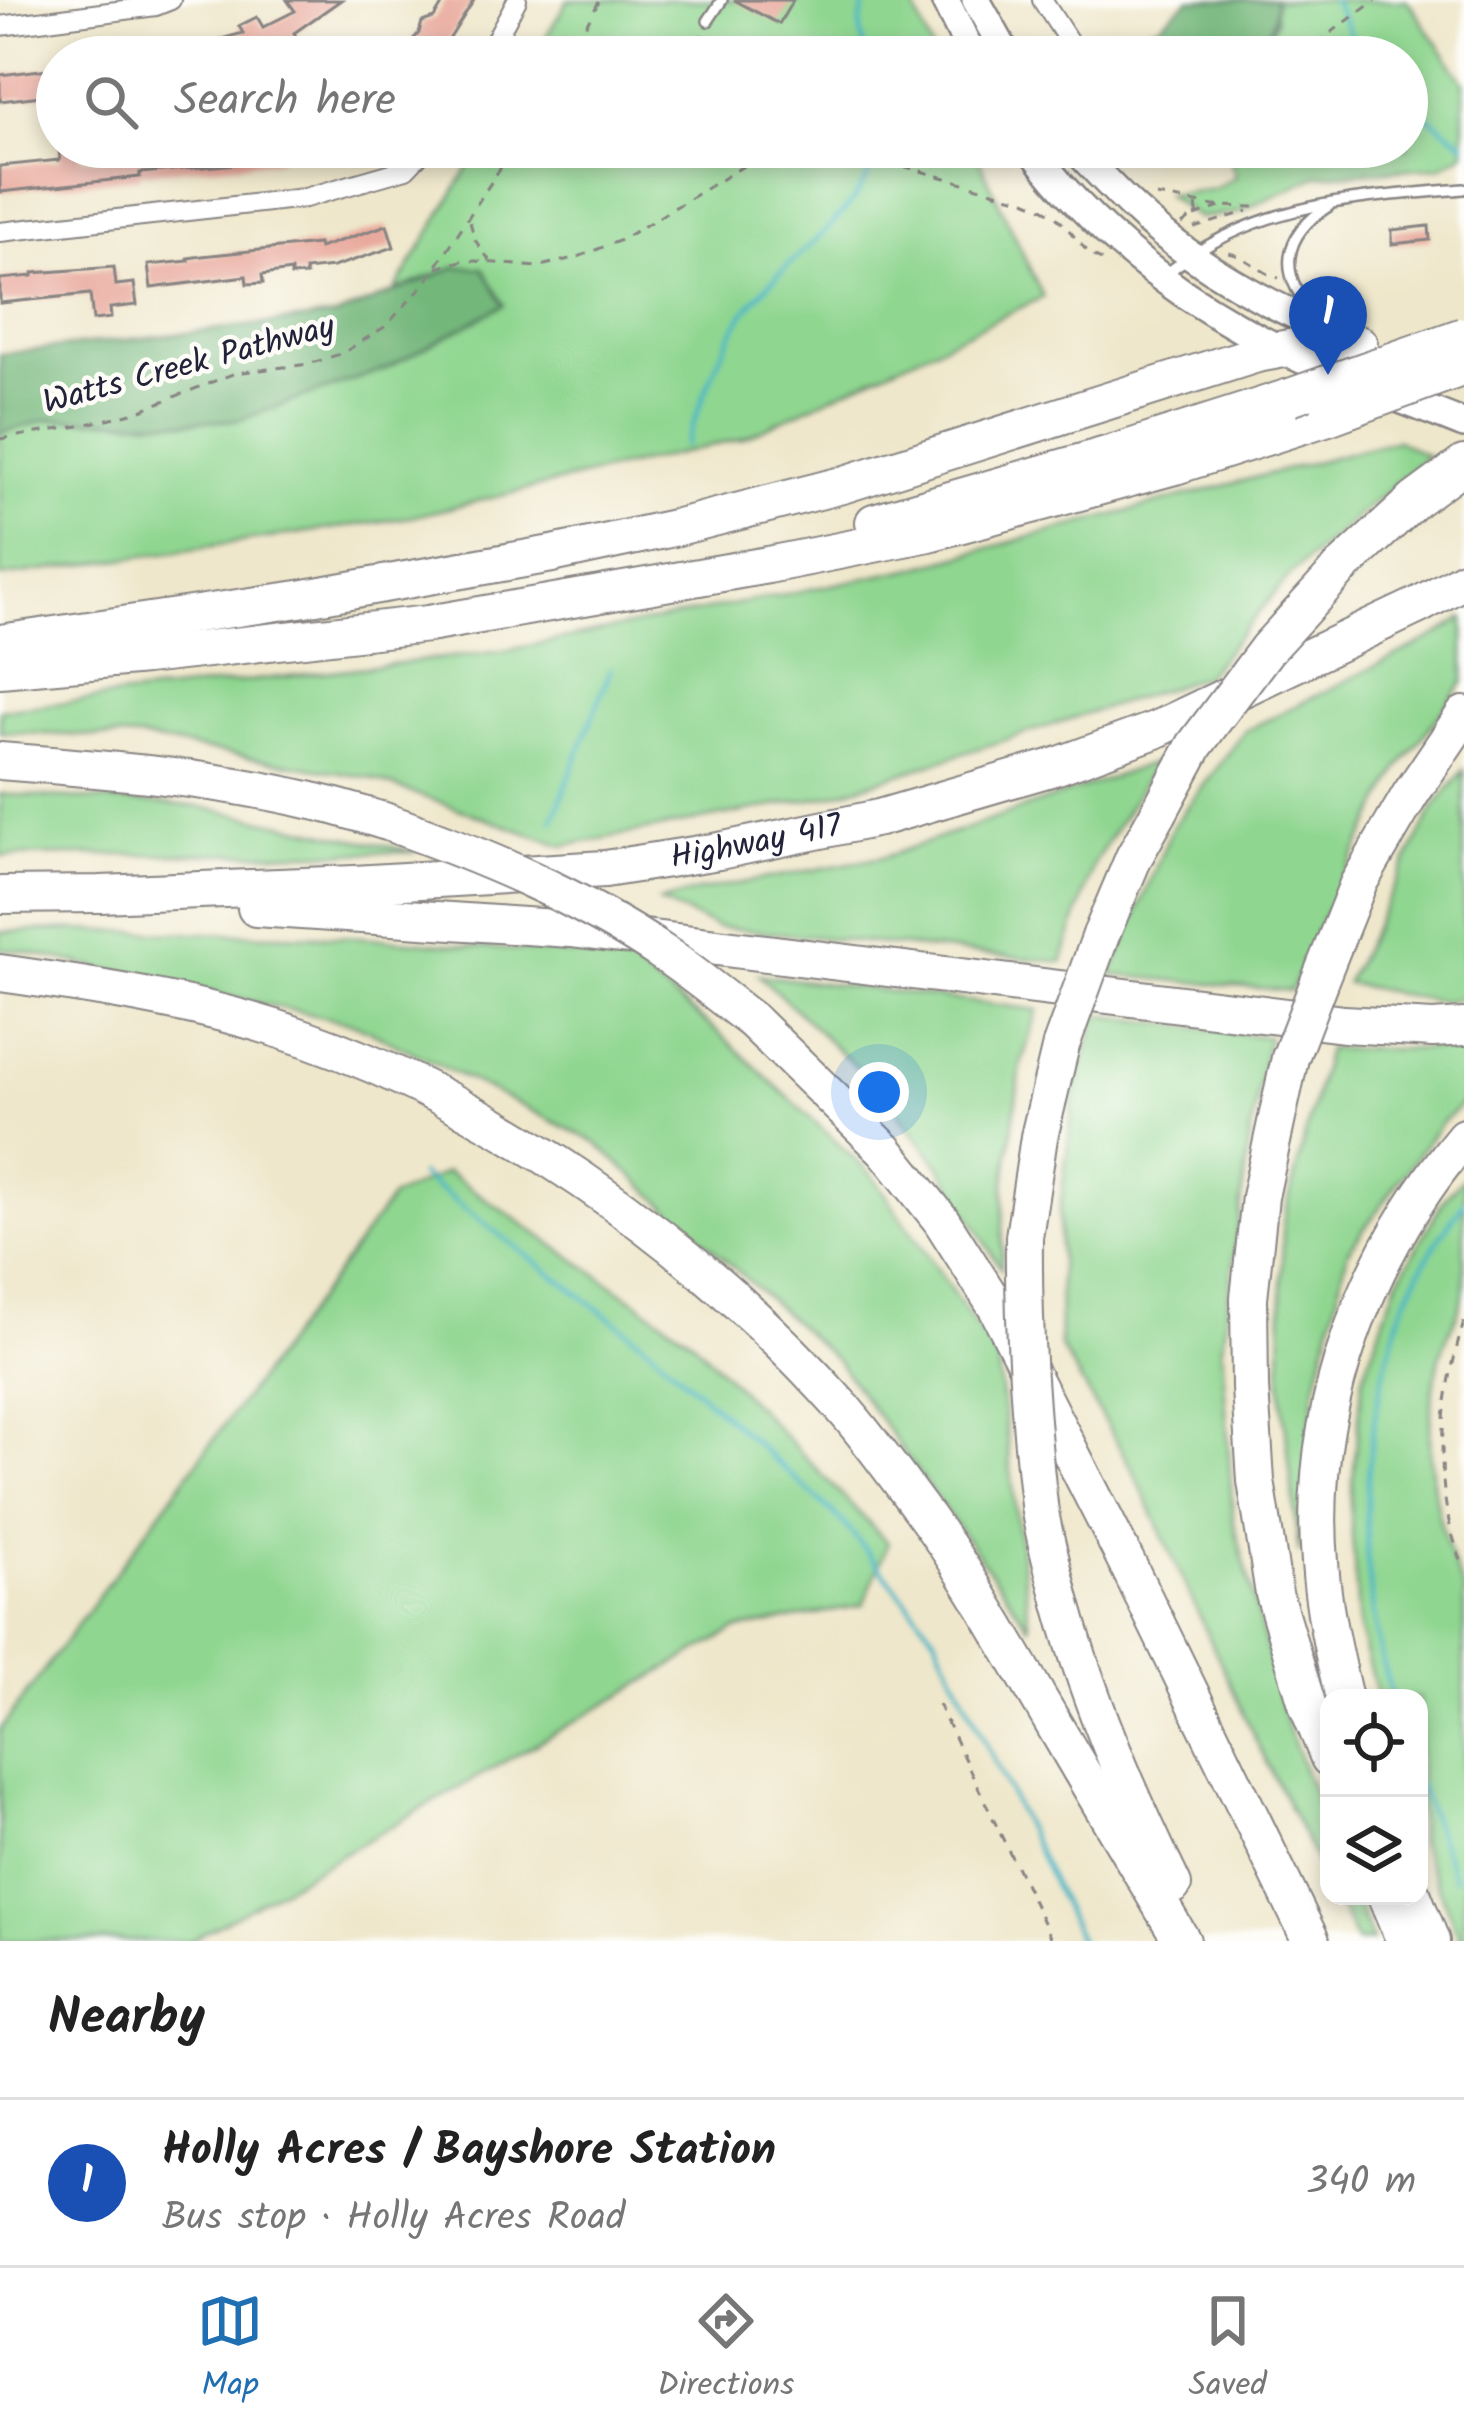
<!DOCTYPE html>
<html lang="en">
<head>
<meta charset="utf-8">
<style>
	:root { --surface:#fff; --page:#f6f6f6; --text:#222; --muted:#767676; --line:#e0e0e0; --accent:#1f6fb2 }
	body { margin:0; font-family:Kalam,sans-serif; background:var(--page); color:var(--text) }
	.controls { position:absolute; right:36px; bottom:36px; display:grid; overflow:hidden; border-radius:24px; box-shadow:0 6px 18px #0003 }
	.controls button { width:108px; height:108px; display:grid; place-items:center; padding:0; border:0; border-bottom:3px solid var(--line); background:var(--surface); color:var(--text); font:60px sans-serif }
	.you { position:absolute; left:879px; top:1092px; width:42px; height:42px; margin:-30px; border:9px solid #fff; border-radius:50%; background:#1a73e8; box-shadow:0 0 0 18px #1a73e833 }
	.badge { display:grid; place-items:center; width:78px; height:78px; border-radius:50%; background:var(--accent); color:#fff; font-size:39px; font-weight:700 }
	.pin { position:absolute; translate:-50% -99px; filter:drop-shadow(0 3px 6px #0008) }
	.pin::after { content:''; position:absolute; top:63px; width:42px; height:36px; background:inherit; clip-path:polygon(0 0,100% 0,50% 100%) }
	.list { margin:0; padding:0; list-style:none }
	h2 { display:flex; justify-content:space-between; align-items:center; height:156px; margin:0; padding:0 48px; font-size:51px }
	h2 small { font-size:39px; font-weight:400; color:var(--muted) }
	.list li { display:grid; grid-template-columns:78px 1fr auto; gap:36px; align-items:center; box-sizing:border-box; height:168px; padding:0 48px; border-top:3px solid var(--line) }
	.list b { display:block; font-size:45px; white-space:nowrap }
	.list p { margin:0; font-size:39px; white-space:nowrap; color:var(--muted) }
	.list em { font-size:39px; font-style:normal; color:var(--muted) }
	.icon { flex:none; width:66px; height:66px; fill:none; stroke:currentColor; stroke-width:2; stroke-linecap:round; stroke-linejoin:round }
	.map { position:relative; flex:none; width:1464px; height:1941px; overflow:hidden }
	.search { position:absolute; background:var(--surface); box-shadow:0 6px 18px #0003; left:36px; right:36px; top:36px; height:132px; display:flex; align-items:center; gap:30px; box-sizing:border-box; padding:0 42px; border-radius:66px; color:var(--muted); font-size:45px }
	.sheet { height:324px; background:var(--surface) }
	nav { display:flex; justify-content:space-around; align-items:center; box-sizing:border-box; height:168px; border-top:3px solid var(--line); background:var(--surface); font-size:33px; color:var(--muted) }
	nav a { display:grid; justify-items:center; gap:6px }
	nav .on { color:var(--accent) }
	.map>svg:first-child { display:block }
</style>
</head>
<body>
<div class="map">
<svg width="1464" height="1941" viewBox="0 0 1464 1941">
	<rect width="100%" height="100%" fill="#fdfcf7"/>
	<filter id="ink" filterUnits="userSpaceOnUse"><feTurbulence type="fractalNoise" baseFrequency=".00833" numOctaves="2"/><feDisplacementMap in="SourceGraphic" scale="24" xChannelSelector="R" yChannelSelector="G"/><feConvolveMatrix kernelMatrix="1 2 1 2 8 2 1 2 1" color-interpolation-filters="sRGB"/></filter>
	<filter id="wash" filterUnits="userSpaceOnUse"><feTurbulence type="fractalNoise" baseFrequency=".004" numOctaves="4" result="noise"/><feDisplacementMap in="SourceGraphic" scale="48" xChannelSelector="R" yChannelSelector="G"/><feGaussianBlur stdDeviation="2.7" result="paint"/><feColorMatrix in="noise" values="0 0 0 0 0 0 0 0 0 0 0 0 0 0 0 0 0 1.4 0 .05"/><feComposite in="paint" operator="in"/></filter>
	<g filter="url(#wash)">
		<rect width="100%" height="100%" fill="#efe7cb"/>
		<path fill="#8fd690" stroke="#587c66" stroke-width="3" d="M568 0H911L935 57H534Z
			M1273 0H1407L1464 82V153L1440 167 1318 175 1238 213 1198 218 1166 195 1214 189 1236 176 1226 147H1407V57H1216L1271 32 1276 19Z
			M481 147H973L1043 297 741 439 411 517 0 577V433L50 419 187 422 239 420 455 267 395 291Z
			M1397 440 1427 456 1292 573 1205 676 833 795 564 846 370 778 138 738 0 732V710L504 651 910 569Z
			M1464 618V682L1399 768 1322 920 1291 991 1111 975 1173 826 1245 731 1436 636Z
			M1156 762 1094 864 1062 962 716 927 659 902 698 891 888 856Z
			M1464 770V998L1440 1002 1346 983 1434 807Z
			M0 794 197 806 416 852 0 856Z
			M65 930 360 937 625 959 719 1033 873 1176 997 1357 1030 1627 839 1363 595 1142 355 1024 26 952 0 949V932Z
			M759 975 1038 1010 1021 1065 1005 1183 1001 1269 940 1166 876 1086Z
			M1098 1015 1268 1037 1249 1143 1222 1347 1233 1519 1286 1724 1329 1833V1887L1259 1747 1133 1470 1060 1346 1059 1217 1075 1087Z
			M1327 1049H1464V1102L1440 1124 1348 1251 1315 1390 1299 1553 1281 1384 1283 1223Z
			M447 1172 691 1339 888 1543 863 1605 735 1630 190 1941H0V1730L392 1197Z
			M1464 1177C1464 1213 1464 1251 1464 1287 1462 1311 1446 1334 1440 1357 1420 1435 1431 1518 1464 1591V1941H1461L1419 1842V1698H1377L1359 1628 1350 1509 1363 1377 1397 1282 1445 1198Z
			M1334 1896H1354L1372 1941H1356Z"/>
		<path fill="#73b77a" stroke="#4a6c5a" stroke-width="3" d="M1189 0H1275C1276 38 1257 46 1223 57H1109L1120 37 1158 26Z
			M455 267 483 268 504 305 385 369 239 420 187 422 50 419 0 433V354L336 316Z"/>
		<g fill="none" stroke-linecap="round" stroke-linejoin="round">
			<path stroke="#49b6c6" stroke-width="4.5" d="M865 0 860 26 866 57
				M1333 0 1362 57
				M1407 102 1464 143
				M685 445C704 398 720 343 752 303 794 251 862 216 879 147
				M553 820 611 669
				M420 1175 648 1346 842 1521 935 1636 1080 1941
				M1392 1698C1359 1586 1358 1463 1390 1350 1395 1333 1399 1314 1407 1297 1422 1264 1442 1232 1464 1202
				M1419 1784 1455 1879"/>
		</g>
		<g id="blocks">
			<path fill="#e8a498" d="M287 0H341L294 33 300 43 273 57H170L169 53 243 33 239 26 257 17 263 27 295 11Z
				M445 0H474L438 57H397L419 33 422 22 434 18Z
				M734 0H793L779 24Z
				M57 68V94L0 101V75Z
				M68 147H80L81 158H90L153 154V149L170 147H280L281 160 140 173V177L0 192V166L60 160 59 148Z
				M387 225 394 247 333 267 305 270 306 275 291 276V271L262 275 263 283 247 284 246 276 151 288 148 265 189 261 188 258 202 256 318 244 319 248Z
				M1429 226 1430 240 1392 244V230Z
				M114 267 116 285 134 283 137 305 110 308 111 318 93 320 90 294 0 303V279L33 276V273Z"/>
		</g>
	</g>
	<g filter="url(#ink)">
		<use href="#blocks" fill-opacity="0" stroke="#888483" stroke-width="3"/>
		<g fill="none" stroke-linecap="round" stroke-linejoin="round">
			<defs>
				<path id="lane" d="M708 21 722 0
					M1165 275C1254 202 1355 198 1464 189
					M1317 315C1276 276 1282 235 1329 206"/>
				<path id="street" d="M1042 0 1079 57
					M0 26 156 6 171 0
					M486 57 517 0
					M0 232 305 198 406 169 427 147"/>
				<path id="secondary" d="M945 0 973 57
					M976 0 1008 57
					M1030 147C1086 222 1155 280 1236 326 1307 367 1388 393 1464 424
					M1074 147C1110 186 1147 225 1191 255 1239 289 1293 316 1348 339"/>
				<g id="highway">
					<path d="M874 522 1117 452 1290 397"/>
					<path d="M1341 568 1415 500 1464 464"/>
					<path d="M0 643 299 599 552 554 678 527 842 485 1257 354 1316 343 1359 344"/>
					<path d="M0 669 146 656 428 624 768 565 929 533 1175 466 1328 417"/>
					<path d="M0 761C104 769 210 777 312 801 336 806 360 814 384 821"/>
					<path id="s1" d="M0 895 100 894 354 884 605 869 719 851 879 818 1057 766 1155 730 1419 605 1464 580"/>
					<path d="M256 908 571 929 1344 1024 1433 1029 1464 1027"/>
					<path d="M1101 935 1134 857 1158 814"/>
					<path d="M0 973C92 986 186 1000 275 1028 488 1096 693 1240 841 1406 869 1438 894 1473 919 1507 964 1567 1001 1634 1039 1699 1086 1780 1134 1860 1182 1941"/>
					<path d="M1319 982 1358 884 1410 795 1464 715"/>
					<path d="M753 1021 885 1150 941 1220 997 1308 1128 1565 1311 1941"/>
					<path d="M1290 1058 1260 1197 1249 1298 1250 1388 1256 1481 1274 1594 1308 1707 1329 1758"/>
					<path d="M1024 1237 1039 1137 1061 1045"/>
					<path d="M1039 1505C1043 1533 1051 1560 1058 1588 1084 1690 1127 1790 1173 1885"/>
					<path d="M1344 1698C1333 1653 1323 1608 1320 1562 1307 1408 1366 1254 1464 1137"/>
					<path d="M1386 1896 1405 1941"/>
					<path d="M1413 1896 1431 1941"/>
				</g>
			</defs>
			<use href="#lane" stroke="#888483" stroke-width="14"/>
			<use href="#street" stroke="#888483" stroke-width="22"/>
			<use href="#secondary" stroke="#888483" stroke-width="32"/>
			<use href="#highway" stroke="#888483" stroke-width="40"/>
			<path stroke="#888483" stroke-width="3" stroke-dasharray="9 9" stroke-linecap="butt" d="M568 57 600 0
				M697 57 702 34
				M1284 57 1303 53 1376 0
				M740 147 749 161
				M834 147 1025 200C1037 205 1049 210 1059 220 1074 233 1084 254 1102 260
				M1156 196 1214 206 1259 207
				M1195 216 1220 207
				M470 222 475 240 490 261
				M1182 224 1197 213 1196 203
				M1194 228 1248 211
				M1229 253C1248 257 1260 273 1279 278
				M437 268 465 260 536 267 578 257 621 240 750 162 783 147
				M0 439 79 426 136 412 235 373 309 364 343 353 386 326 427 281 514 147
				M1464 1322C1440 1400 1430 1491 1464 1567
				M938 1704 1052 1941"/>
			<use href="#lane" stroke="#fff" stroke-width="9"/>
			<use href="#street" stroke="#fff" stroke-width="18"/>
			<use href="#secondary" stroke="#fff" stroke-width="27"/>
			<use href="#highway" stroke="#fff" stroke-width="36"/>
			<defs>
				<path id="highway-bridge" d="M1290 397 1463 336
					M1328 417 1464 367
					M1158 814 1195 745 1267 649 1341 568
					M384 821C481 855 577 895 663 953 694 974 723 998 753 1021
					M1061 1045 1101 935
					M1290 1058 1319 982
					M1024 1237C1023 1329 1029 1414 1039 1505"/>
			</defs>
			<use href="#highway-bridge" stroke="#888483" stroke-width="40" stroke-linecap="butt"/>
			<use href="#highway-bridge" stroke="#fff" stroke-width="36"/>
		</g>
	</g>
	<g text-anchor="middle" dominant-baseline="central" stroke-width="9" stroke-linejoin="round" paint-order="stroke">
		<g font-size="33" fill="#22223b" stroke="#fdfcf7">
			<text transform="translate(189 366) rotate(-15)">Watts Creek Pathway</text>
			<text stroke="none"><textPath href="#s1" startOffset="759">Highway 417</textPath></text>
		</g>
	</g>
</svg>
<div class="controls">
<button><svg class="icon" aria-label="locate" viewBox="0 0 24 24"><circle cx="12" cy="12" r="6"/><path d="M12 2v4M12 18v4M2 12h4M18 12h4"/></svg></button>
<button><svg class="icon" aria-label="layers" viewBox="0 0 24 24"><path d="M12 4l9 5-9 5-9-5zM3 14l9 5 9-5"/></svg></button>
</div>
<div class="you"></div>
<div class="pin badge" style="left:1328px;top:375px;background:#1a4fb4">1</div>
<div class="search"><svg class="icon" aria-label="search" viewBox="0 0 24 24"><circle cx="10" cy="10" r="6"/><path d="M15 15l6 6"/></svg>Search here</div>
</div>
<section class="sheet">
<h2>Nearby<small></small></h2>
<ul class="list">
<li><span class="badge" style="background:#1a4fb4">1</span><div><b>Holly Acres / Bayshore Station</b><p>Bus stop · Holly Acres Road</p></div><em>340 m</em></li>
</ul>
</section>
<nav>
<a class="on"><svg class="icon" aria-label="map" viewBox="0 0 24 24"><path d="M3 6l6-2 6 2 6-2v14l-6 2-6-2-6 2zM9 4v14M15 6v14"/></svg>Map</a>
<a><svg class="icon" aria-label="directions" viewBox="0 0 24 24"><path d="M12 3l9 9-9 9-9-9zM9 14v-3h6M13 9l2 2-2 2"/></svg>Directions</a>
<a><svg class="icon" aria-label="saved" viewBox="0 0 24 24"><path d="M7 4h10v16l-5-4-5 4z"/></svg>Saved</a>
</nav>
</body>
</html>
